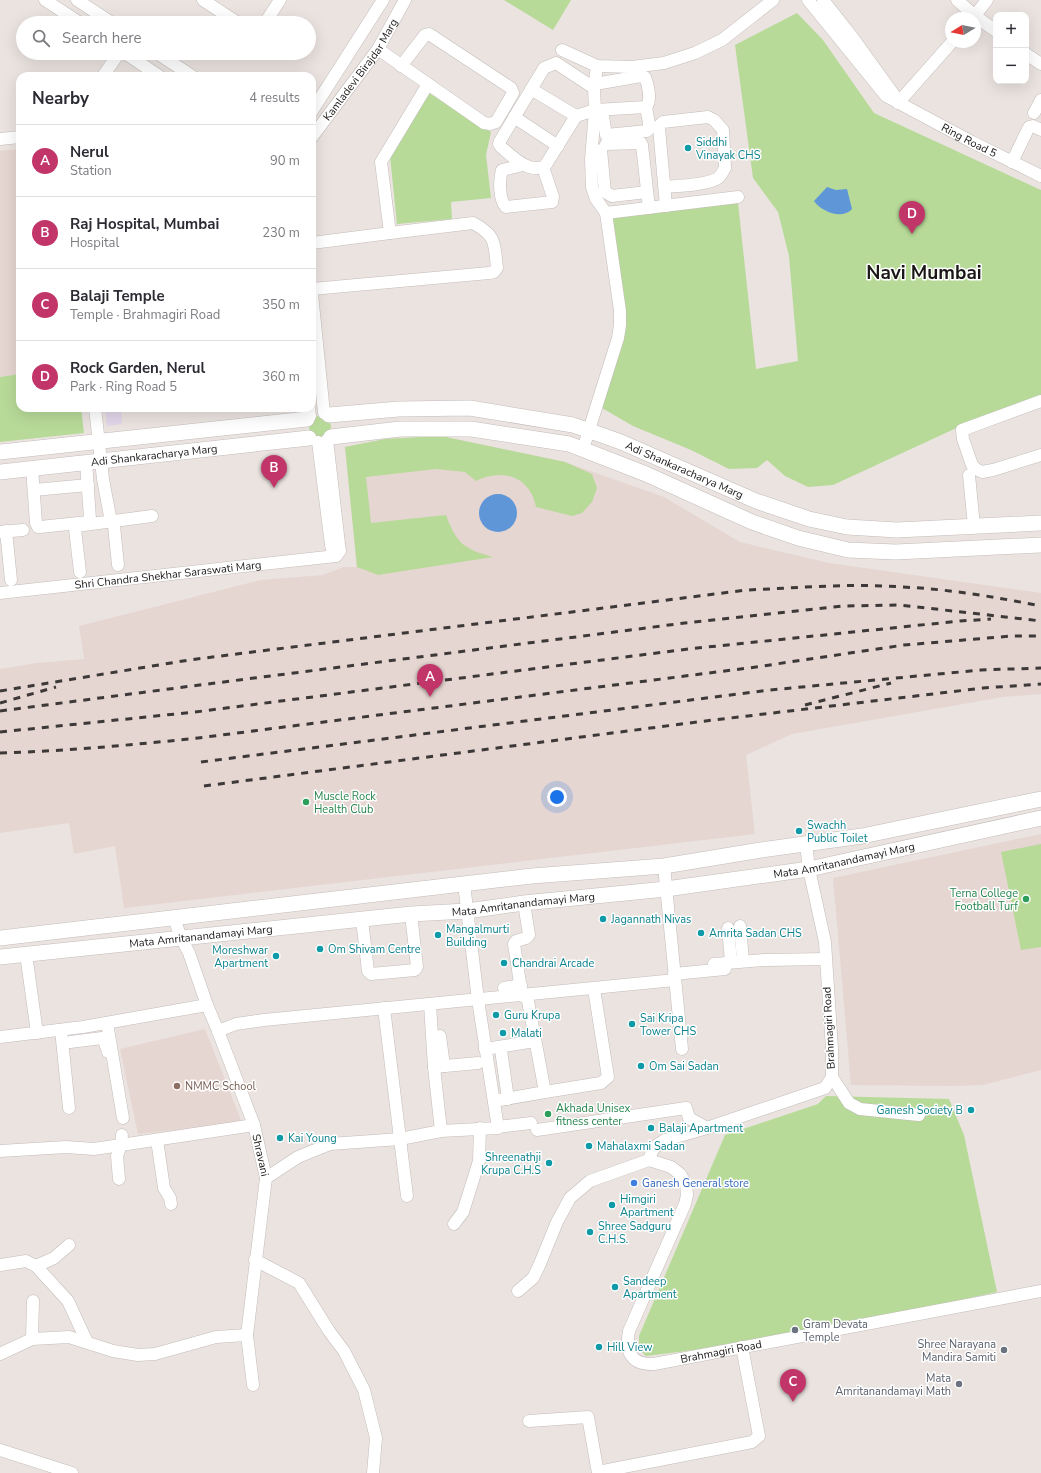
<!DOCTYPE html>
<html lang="en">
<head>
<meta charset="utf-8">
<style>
	:root { --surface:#fff; --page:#f7f7f7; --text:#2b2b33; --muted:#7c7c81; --line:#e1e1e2; --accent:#c13568 }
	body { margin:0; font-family:"Nunito Sans",sans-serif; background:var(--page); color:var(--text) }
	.controls { position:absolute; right:12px; top:12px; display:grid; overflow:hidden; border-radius:8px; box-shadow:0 4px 16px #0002 }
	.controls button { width:36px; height:36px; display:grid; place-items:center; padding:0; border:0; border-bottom:1px solid var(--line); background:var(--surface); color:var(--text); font:20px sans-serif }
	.compass { position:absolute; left:945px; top:12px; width:36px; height:36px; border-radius:50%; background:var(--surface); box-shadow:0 4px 16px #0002; rotate:260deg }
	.you { position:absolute; left:557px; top:797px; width:14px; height:14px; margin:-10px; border:3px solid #fff; border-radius:50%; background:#1a73e8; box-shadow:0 0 0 6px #1a73e833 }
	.badge { display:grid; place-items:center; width:26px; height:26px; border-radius:50%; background:var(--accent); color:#fff; font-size:13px; font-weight:700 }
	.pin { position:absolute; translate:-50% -33px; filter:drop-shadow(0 1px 2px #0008) }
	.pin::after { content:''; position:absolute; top:21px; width:14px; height:12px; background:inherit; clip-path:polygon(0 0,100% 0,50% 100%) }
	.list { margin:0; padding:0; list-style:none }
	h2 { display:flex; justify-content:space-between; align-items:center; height:52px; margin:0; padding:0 16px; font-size:17px }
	h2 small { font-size:13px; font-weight:400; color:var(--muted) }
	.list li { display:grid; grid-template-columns:26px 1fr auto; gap:12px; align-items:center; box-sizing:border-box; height:72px; padding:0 16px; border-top:1px solid var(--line) }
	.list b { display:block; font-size:15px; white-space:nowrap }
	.list p { margin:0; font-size:13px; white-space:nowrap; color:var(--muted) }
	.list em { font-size:13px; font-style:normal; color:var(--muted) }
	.icon { flex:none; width:22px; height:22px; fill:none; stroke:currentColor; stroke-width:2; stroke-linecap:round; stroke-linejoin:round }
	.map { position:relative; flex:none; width:1041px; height:1473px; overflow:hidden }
	.search { position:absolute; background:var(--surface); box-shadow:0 4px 16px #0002; left:16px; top:16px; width:300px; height:44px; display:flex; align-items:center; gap:10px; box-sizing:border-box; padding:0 14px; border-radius:22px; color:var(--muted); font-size:15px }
	.panel { position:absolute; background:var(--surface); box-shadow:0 4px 16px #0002; left:16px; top:72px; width:300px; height:340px; border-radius:12px }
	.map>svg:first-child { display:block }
</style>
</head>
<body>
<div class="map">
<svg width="1041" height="1473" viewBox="0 0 1041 1473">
	<rect width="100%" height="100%" fill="#eae3e0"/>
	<path fill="#e2d6ea" d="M105 408H121L122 424 107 426Z"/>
	<path fill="#e6d6d1" d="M20 149V374L0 377V151Z
		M441 436 565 462 664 497 740 542 829 563 1041 593V694L1003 697 792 734 746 755 755 834 124 908 115 846 74 854 69 823 0 833V669L37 663 84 659 79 626 261 580 323 575 344 567H357L345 447 385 439Z
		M1041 834V1070L983 1085 954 1086 851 1085 833 878Z
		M205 1029 242 1123 138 1134 120 1049Z"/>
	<path fill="#b7da98" d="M504 0H571L553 30Z
		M797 13 823 40 874 113 1041 190V396L963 425 833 485 808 487 785 476 767 460 757 468 729 469 691 450 633 426 602 408 626 329 625 310 612 218 738 203 756 369 798 361 789 256 778 212 753 178 735 45Z
		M429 93 491 132 486 155 491 198 451 202 452 219 397 224 390 156Z
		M20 374V408H81L84 433 0 442V377Z
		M309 427a11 11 0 1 1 22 0a11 11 0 1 1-22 0Z
		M441 436 565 462 592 474 597 488 592 502 582 513 572 516 536 507C530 476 502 468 476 481L465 472 436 469 366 477 371 523 446 515C457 544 464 549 493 557L378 575 357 567 345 447 385 439Z
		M1041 844V947L1021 950 1001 852Z
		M826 1096 949 1099 964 1135 997 1292 791 1338 646 1356 639 1349V1336L725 1135 818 1104Z"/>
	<path fill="#5f96d7" d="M827 187 836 190 847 189 852 209C842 220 822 212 814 201Z
		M479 513a19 19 0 1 1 38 0a19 19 0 1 1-38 0Z"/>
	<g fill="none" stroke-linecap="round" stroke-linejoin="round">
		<defs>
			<g id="minor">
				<path d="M45 0 80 23"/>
				<path d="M77 0 112 23"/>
				<path d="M203 0 238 23"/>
				<path id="s1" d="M808 0 886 96 972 142 1041 176"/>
				<path d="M823 0 853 38 894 95"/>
				<path d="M957 0 975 16 996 31"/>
				<path d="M973 18 987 0"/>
				<path d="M265 23 280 0"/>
				<path d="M562 50 597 66 632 67 664 63 695 53 722 40 773 0"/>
				<path d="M125 53 159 76"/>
				<path d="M157 53 192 76"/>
				<path d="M1026 54 1041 64"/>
				<path d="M401 66 425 35 429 34 511 88 513 93 496 122 490 124 484 123 428 84"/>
				<path d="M103 76 119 53"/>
				<path d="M595 84 641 76 645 77C648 84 652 101 646 107L649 123V129L647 131 606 135 602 110"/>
				<path d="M594 88 556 63 544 68 500 141 499 144 501 147C513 157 529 174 545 166L576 116 595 110 646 107"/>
				<path d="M531 89 576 116"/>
				<path d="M898 103 952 42"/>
				<path d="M312 111 383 0"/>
				<path d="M1034 113 1041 100"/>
				<path d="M514 117 558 146"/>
				<path id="s2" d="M312 137 378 49 405 0"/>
				<path d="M0 139 20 137"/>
				<path d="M606 144 641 143 642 145 649 208"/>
				<path d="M601 150 605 192 612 196 647 192"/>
				<path d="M1012 162 1029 127 1033 126 1041 130"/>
				<path d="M523 165 502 170C499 180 499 200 506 207L552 202 553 197 543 167"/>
				<path d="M664 187C677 186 708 185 718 178 721 176 723 171 725 168L723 130 714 120 708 117 663 122 660 125 659 128 666 206"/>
				<path d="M606 213 738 197"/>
				<path d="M312 243 390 233 381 162 428 84 378 49"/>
				<path d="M312 289 489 273 494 272 497 268C494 243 497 236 473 223L390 233"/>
				<path d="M312 294 324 413"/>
				<path d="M1041 401 962 430 963 439 972 465 976 469 982 472 993 470 1041 455"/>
				<path d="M95 408 103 479 111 522 114 526 118 565"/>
				<path d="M309 408 310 416"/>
				<path d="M318 442 331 545 333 552 336 556"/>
				<path d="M583 449 618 338 620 325V311L606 213 596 199 592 187 591 160 595 110 594 88 597 66"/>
				<path d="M32 468 36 523 38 527H40L88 522 90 519 86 462"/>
				<path d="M969 475 974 526"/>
				<path d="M34 490 88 485"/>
				<path d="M6 531 11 580"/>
				<path d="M0 532 23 530"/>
				<path d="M80 572 75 529 76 526 152 516"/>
				<path id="s3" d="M0 593 336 556 340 551 339 544 327 440"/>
				<path d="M664 866 682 1049"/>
				<path id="s4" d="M174 918 181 938 189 953 207 1005 218 1031 254 1125 266 1178 247 1335 253 1385"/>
				<path d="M362 920 368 971 371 974 415 970 417 967 411 914"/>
				<path d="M740 926 743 961"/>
				<path d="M728 928 731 962"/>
				<path d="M26 954 37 1033"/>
				<path d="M714 964 765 960 825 959"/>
				<path d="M674 974 725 969"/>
				<path d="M504 988 521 985"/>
				<path d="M522 996 514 944 516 941 526 938 529 935 524 903"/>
				<path d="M527 996 545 1092 601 1083 608 1077 594 989"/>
				<path d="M430 1004 434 1067 441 1131"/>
				<path d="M384 1008 407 1196"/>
				<path d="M107 1023 123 1118"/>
				<path d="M61 1030 69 1108"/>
				<path d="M218 1031 236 1024 264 1020 675 980"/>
				<path d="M440 1036 444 1066"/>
				<path d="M0 1037 83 1027 207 1005"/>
				<path d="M70 1042 102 1038 104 1040 108 1052"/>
				<path d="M485 1049 535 1041"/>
				<path d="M501 1050 508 1099"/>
				<path d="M434 1067 478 1063"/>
				<path d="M832 1077 849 1103 860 1109 919 1115"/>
				<path d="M494 1101 545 1092"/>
				<path d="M497 1127 531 1123"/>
				<path d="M537 1130 686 1108 689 1118 707 1128"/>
				<path d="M157 1140 164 1188 170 1198 171 1204"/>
				<path d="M0 1151 66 1147 94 1149 254 1125"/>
				<path d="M649 1160 652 1151 657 1145 665 1140 707 1128 825 1088 832 1077V1049L825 942 809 869 806 844"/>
				<path d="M266 1178 298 1157 330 1144 400 1139 441 1131 498 1128 478 1000 464 884"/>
				<path d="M119 1179 117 1156 121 1145 122 1135"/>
				<path d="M454 1224 463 1212 479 1161 480 1128"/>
				<path d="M255 1260 299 1283 329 1331 344 1351 364 1390 376 1438 373 1473"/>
				<path d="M0 1265 26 1261 36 1266 68 1301 87 1342"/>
				<path d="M36 1266 54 1258 69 1245"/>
				<path id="s5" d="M518 1291 533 1278 539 1266 557 1222 570 1198 590 1181 649 1160 671 1167 680 1174 686 1184 687 1195 685 1204 629 1331C625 1352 631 1365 654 1364L1041 1291"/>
				<path d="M32 1339 69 1337 113 1351 138 1355 155 1354 216 1337 247 1335"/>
				<path d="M0 1354 32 1339 33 1301"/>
				<path d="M529 1421 588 1417 598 1473"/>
				<path d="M0 1450 72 1473"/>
				<path d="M598 1472 752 1442 759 1436 742 1347"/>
			</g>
			<g id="major">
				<path id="s6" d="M329 415 399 409 470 408 573 425 621 442 756 501 809 519 847 527 897 530 1041 523"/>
				<path d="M331 437 400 429H471L569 444 646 474 752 522 798 538 848 550 896 552 1041 545"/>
				<path d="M0 452 307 419"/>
				<path id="s7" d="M0 472 309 438"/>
				<path d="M0 938 532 876 664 866 761 850 862 836 1041 799"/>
				<path id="s8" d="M0 957 411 914 467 911 524 903 666 889 809 869 1041 818"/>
			</g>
		</defs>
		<use href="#minor" stroke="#c3bcb9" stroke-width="13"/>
		<use href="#major" stroke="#c3bcb9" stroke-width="16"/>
		<use href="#minor" stroke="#fff" stroke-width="12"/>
		<use href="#major" stroke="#fff" stroke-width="15"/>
		<path stroke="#3d3938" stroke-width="3" stroke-dasharray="7 7" stroke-linecap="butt" d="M0 691 189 660 747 590C798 588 850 583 902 587 949 589 995 597 1041 606
			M0 703 56 687
			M805 705 891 683
			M0 711 192 686 685 623 842 606 900 605 1041 621
			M0 732 195 712 688 649 960 621 991 619
			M0 753C66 751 132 745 198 738L756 667 904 645 1012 636H1041
			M201 762 770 690 981 670 1041 668
			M204 786 697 722 983 688 1041 684"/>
	</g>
	<g fill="#0f9aa8" stroke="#fff" stroke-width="1.5">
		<circle cx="688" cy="148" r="4"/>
		<circle cx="799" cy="831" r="4"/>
		<circle cx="603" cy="919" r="4"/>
		<circle cx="701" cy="933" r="4"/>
		<circle cx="438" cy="935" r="4"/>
		<circle cx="320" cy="949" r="4"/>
		<circle cx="276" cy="956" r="4"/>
		<circle cx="504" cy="963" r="4"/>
		<circle cx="496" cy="1015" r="4"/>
		<circle cx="632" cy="1024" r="4"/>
		<circle cx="503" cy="1033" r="4"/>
		<circle cx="641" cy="1066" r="4"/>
		<circle cx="971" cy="1110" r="4"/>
		<circle cx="651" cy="1128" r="4"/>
		<circle cx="280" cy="1138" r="4"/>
		<circle cx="589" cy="1146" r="4"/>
		<circle cx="549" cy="1163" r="4"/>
		<circle cx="612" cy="1205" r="4"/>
		<circle cx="590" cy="1232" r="4"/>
		<circle cx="615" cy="1287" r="4"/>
		<circle cx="599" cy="1347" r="4"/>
	</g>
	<g fill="#2e9e5b" stroke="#fff" stroke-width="1.5">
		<circle cx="306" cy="802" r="4"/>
		<circle cx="1026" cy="899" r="4"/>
		<circle cx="548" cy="1114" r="4"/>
	</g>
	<circle fill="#8d6e63" stroke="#fff" stroke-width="1.5" cx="177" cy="1086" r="4"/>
	<circle fill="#3f7fe0" stroke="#fff" stroke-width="1.5" cx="634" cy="1183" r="4"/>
	<g fill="#6b7280" stroke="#fff" stroke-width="1.5">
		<circle cx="795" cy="1330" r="4"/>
		<circle cx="1004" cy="1350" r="4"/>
		<circle cx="959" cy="1384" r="4"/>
	</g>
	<g text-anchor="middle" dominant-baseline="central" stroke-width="3" stroke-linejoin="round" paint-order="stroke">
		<g font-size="11" fill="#1a1716" stroke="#fff">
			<text stroke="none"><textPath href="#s2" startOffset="83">Kamladevi Birajdar Marg</textPath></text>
			<text stroke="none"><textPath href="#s1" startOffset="218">Ring Road 5</textPath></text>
			<text stroke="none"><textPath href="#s7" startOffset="155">Adi Shankaracharya Marg</textPath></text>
			<text stroke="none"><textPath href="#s6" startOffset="366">Adi Shankaracharya Marg</textPath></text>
			<text stroke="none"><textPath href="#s3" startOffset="169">Shri Chandra Shekhar Saraswati Marg</textPath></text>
			<text stroke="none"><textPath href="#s8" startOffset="850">Mata Amritanandamayi Marg</textPath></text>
			<text stroke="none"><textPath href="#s8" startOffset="526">Mata Amritanandamayi Marg</textPath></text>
			<text stroke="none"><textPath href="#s8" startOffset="202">Mata Amritanandamayi Marg</textPath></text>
			<text transform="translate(829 1028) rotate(-93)">Brahmagiri Road</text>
			<text stroke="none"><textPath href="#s4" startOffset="253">Shravani</textPath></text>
			<text stroke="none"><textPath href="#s5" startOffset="521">Brahmagiri Road</textPath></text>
		</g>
		<g font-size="11" fill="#0d838f" stroke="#fff" text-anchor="start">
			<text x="696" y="142">Siddhi<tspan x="696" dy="13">Vinayak CHS</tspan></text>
			<text x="807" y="825">Swachh<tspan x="807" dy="13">Public Toilet</tspan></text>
			<text x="611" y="919">Jagannath Nivas</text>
			<text x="446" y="929">Mangalmurti<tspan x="446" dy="13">Building</tspan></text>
			<text x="709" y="933">Amrita Sadan CHS</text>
			<text x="328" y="949">Om Shivam Centre</text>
			<text x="268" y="950" text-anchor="end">Moreshwar<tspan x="268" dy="13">Apartment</tspan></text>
			<text x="512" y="963">Chandrai Arcade</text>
			<text x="504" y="1015">Guru Krupa</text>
			<text x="640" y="1018">Sai Kripa<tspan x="640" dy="13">Tower CHS</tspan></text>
			<text x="511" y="1033">Malati</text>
			<text x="649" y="1066">Om Sai Sadan</text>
			<text x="963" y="1110" text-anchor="end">Ganesh Society B</text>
			<text x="659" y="1128">Balaji Apartment</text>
			<text x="288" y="1138">Kai Young</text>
			<text x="597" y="1146">Mahalaxmi Sadan</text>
			<text x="541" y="1157" text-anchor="end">Shreenathji<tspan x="541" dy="13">Krupa C.H.S</tspan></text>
			<text x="620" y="1199">Himgiri<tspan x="620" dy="13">Apartment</tspan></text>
			<text x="598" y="1226">Shree Sadguru<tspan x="598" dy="13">C.H.S.</tspan></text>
			<text x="623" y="1281">Sandeep<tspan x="623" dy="13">Apartment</tspan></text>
			<text x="607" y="1347">Hill View</text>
		</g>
		<g font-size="11" fill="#27864d" stroke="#fff" text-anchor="start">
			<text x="314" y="796">Muscle Rock<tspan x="314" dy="13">Health Club</tspan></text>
			<text x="1018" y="893" text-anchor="end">Terna College<tspan x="1018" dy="13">Football Turf</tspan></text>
			<text x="556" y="1108">Akhada Unisex<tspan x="556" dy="13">fitness center</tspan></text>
		</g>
		<g font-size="11" fill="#785e54" stroke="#fff" text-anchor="start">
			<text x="185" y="1086">NMMC School</text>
		</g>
		<g font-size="11" fill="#366cbe" stroke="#fff" text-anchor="start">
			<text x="642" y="1183">Ganesh General store</text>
		</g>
		<g font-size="11" fill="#5b616d" stroke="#fff" text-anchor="end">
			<text x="803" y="1324" text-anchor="start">Gram Devata<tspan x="803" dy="13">Temple</tspan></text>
			<text x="996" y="1344">Shree Narayana<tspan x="996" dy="13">Mandira Samiti</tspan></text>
			<text x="951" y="1378">Mata<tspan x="951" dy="13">Amritanandamayi Math</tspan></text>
		</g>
		<g font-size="19" font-weight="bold" fill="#1a1716" stroke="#fff">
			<text x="924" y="273">Navi Mumbai</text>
		</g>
	</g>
</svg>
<div class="controls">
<button>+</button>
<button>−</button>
</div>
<svg class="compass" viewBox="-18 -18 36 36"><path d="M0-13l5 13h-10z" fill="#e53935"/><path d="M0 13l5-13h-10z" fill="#7c7c81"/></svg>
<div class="you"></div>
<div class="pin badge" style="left:430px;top:697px">A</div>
<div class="pin badge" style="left:274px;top:488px">B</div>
<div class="pin badge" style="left:793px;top:1402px">C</div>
<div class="pin badge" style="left:912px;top:234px">D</div>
<div class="search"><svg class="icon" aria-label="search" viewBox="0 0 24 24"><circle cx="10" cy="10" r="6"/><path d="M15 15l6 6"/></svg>Search here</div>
<section class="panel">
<h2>Nearby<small>4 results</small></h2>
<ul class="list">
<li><span class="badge">A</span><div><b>Nerul</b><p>Station</p></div><em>90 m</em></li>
<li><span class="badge">B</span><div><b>Raj Hospital, Mumbai</b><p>Hospital</p></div><em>230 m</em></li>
<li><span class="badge">C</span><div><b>Balaji Temple</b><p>Temple · Brahmagiri Road</p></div><em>350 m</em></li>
<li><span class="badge">D</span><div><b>Rock Garden, Nerul</b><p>Park · Ring Road 5</p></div><em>360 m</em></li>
</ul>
</section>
</div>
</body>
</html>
